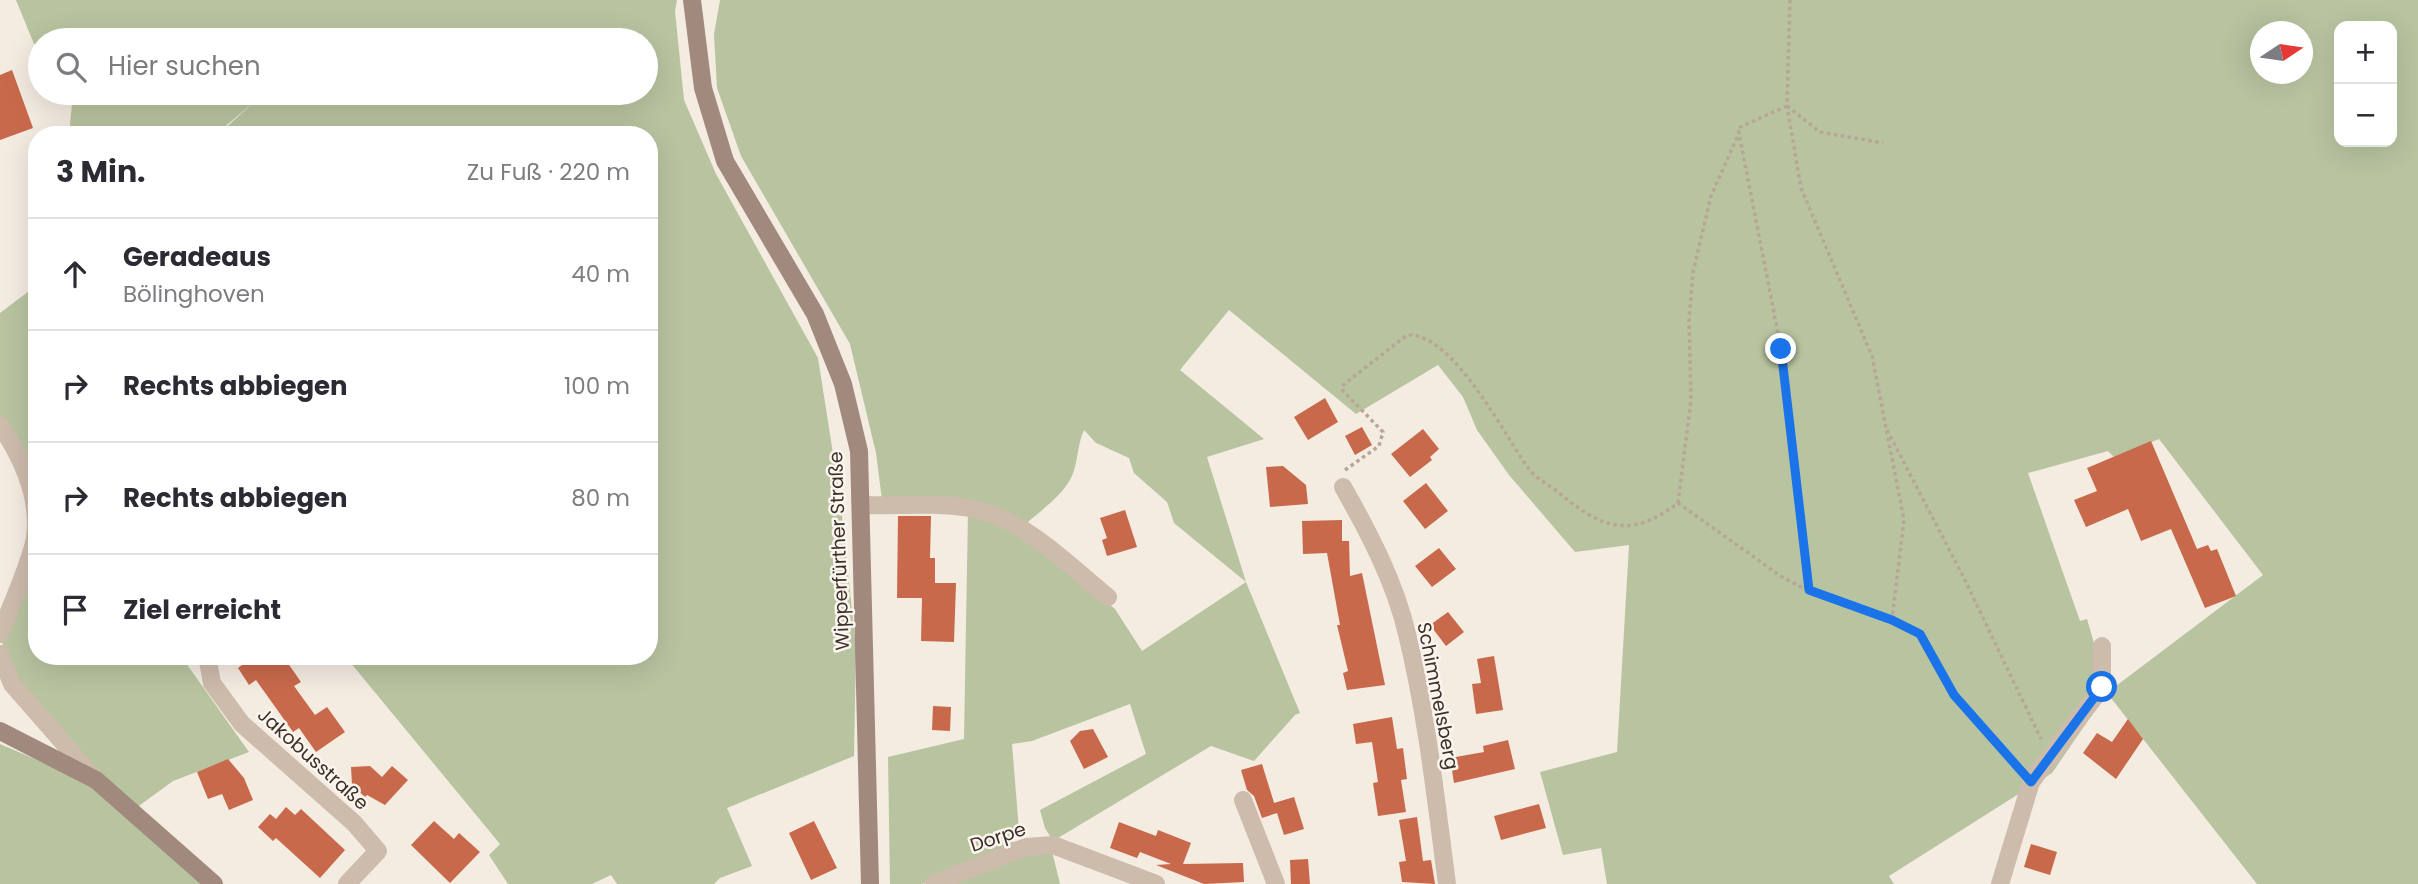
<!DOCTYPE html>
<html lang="de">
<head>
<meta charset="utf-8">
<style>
	:root { --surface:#fff; --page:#f7f7f7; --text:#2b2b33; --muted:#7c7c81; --line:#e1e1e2 }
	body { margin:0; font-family:Poppins,sans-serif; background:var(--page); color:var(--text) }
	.controls { position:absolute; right:21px; top:21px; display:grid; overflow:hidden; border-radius:14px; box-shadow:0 7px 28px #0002 }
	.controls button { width:63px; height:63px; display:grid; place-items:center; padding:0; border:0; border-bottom:2px solid var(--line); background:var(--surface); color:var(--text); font:35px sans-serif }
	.compass { position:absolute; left:2250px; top:21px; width:63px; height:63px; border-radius:50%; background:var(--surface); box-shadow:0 7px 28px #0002; rotate:77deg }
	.stop { position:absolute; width:21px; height:21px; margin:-16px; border:5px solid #1a73e8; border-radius:50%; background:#fff }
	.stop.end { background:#1a73e8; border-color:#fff; box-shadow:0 2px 7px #0008 }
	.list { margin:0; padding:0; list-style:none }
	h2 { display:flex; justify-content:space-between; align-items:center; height:91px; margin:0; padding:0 28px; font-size:30px }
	h2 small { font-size:23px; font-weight:400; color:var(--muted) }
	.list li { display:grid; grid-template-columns:46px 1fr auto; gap:21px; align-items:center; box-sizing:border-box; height:112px; padding:0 28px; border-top:2px solid var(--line) }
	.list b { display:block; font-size:26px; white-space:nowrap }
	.list p { margin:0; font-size:23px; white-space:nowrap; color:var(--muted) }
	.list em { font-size:23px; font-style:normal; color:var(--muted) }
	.icon { flex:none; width:38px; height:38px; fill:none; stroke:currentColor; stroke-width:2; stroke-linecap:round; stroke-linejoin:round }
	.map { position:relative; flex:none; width:2418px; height:884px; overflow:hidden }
	.search { position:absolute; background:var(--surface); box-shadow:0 7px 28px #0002; left:28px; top:28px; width:630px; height:77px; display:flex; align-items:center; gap:18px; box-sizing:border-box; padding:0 24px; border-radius:38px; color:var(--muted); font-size:26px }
	.panel { position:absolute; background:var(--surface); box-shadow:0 7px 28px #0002; left:28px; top:126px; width:630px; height:539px; border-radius:28px }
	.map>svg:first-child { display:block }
</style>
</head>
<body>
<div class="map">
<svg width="2418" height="884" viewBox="0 0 2418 884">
	<rect width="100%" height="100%" fill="#f4ebe1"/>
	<path fill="#b8c4a0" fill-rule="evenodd" d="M16 0H677L675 11 684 100 716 174 818 358 840 498 856 648 854 756 727 808 752 866 720 878 714 884H617L611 875 592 884H508L489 855 500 844 345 656H649V135H218L255 101 215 135H69L73 93H646V40H40V44H34Z
		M720 0H2418V884H2257L2107 693 2052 773 1889 876 1894 884H1607L1601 848 1563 855 1540 772 1617 752 1629 545 1575 552 1509 475 1477 430 1463 397 1438 365 1356 414 1229 310 1180 370 1264 439 1207 457 1246 582 1300 713 1295 715 1254 761 1211 746 1053 841 1045 828 1040 810 1146 754 1130 704 1032 741 1012 744 1019 830 1013 843 922 884H890L888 757 964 739 968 511 1017 529 1115 609 1142 651 1246 582 1174 523 1167 502 1134 473 1129 458 1096 443 1084 430C1077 445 1078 464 1071 478 1061 497 1039 512 1023 526L968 505 882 500 876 453 850 344 741 156 717 88 714 34ZM2339 26H2392V142H2339ZM2260 32H2302V74H2260ZM2159 439 2263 575 2108 692 2087 619 2080 621 2028 473 2108 451 2114 457Z
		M37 285V509L0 420V313Z
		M37 545V656H181L249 752 173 781 136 808 98 776 5 662 2 640Z
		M0 744 93 784 203 884H0Z
		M1052 851 1060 884H945L998 860Z"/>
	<path fill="#c8694b" d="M12 70 33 128 0 140V75Z
		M1325 398 1338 422 1308 440 1294 417Z
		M1362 427 1372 445 1355 455 1345 436Z
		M1423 429 1439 449 1430 457 1432 460 1410 477 1391 454Z
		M2151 441 2197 549 2208 545 2211 551 2217 549 2236 596 2205 608 2171 529 2141 541 2128 509 2086 527 2074 500 2097 491 2087 468Z
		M1283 466 1306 485 1308 504 1270 507 1266 467Z
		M1426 483 1448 511 1425 529 1403 501Z
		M1125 510 1137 547 1107 556 1102 540 1107 538 1100 518Z
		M898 516H931L930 558H935V583H956L954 642 921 641 922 598H897Z
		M1342 520V541H1349L1350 576 1362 573 1385 685 1347 690 1343 673 1348 671 1337 625H1340L1327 553 1303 554 1302 521Z
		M1439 548 1456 569 1432 587 1415 566Z
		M1448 612 1464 632 1446 646 1430 625Z
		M236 656H283L301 682 294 686 315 715 327 707 345 732 316 752 299 728 293 732 256 680 249 685 238 668 242 665Z
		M1494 656 1503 710 1476 714 1472 684 1481 683 1477 659Z
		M933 706 951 707 950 731 932 730Z
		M1392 717 1397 749 1403 748 1407 779 1401 780 1406 812 1378 816 1373 783 1378 782 1372 742 1356 744 1353 724Z
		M2128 719 2143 739 2116 779 2083 753 2097 733 2112 742Z
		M1093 729 1108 757 1084 769 1070 741 1080 731Z
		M1508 740 1515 769 1454 783 1450 758 1484 752 1483 746Z
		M228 759 244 778 253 800 229 810 222 794 208 799 197 772Z
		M1262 764 1275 806 1274 803 1294 797 1304 829 1284 835 1277 813 1262 818 1254 796 1247 790 1241 770Z
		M370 766 382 777 392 766 408 780 385 805 367 795 365 797 352 785 351 767Z
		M1539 804 1546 828 1501 840 1494 816Z
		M286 807 295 815 301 809 345 850 320 878 276 838 273 841 258 827 270 814 276 819Z
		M1417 817 1423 861 1431 860 1435 884 1402 882 1399 862 1406 861 1399 820Z
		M434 821 454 839 459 833 480 852 450 883 411 845Z
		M814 821 837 868 811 880 789 833Z
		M1119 822 1156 836 1158 830 1191 843 1183 864 1243 863 1244 882 1204 884 1156 865 1171 864 1140 852 1137 858 1110 848Z
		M2031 844 2057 852 2050 875 2024 867Z
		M1308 859 1310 884H1291L1290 860Z"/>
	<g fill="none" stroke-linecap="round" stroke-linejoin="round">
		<path stroke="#b9a596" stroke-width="3.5" stroke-dasharray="3.5 3.5" stroke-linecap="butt" d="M1790 0 1787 106 1801 188 1872 356 1904 520 1892 619
			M1787 106 1738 128 1781 349 1809 591 1892 620 1920 634 1954 695 2019 769
			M1787 106 1820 132 1883 143
			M1887 430 1964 578 2041 739
			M1345 470 1379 446 1383 432 1343 391 1342 386 1407 335C1453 332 1504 435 1529 469 1536 479 1550 485 1559 493 1602 528 1629 540 1678 503L1782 577 1809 591
			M1678 503 1691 400 1689 321 1693 272 1711 196 1739 133"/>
		<path stroke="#cdbbac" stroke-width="18" d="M0 425C22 457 40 496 35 537 32 560 9 610 0 634
			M1343 487C1369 533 1395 582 1407 634 1427 716 1436 801 1447 884
			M861 505C896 506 934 502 969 508 1024 518 1066 563 1108 597
			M0 654 12 684 96 780
			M207 656 212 683 242 724 354 823 378 851 347 884
			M1243 800 1276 884
			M933 884 1026 847 1053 845 1156 884
			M2000 884 2031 782 2102 687V646"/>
		<path stroke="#a18a7d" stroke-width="18" d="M692 0 703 88 725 161 815 314 843 384 859 451 870 884
			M0 731 96 780 214 884"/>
	</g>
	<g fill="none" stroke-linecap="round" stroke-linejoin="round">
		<path stroke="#1a73e8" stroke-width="9" d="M1781 349 1809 590 1892 620 1920 634 1954 695 2031 782 2102 687"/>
	</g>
	<g text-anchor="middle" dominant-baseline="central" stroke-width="5" stroke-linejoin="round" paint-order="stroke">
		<g font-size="19" fill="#3b302b" stroke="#fbf5ee">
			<text transform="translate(839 551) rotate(-92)">Wipperfürther Straße</text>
			<text transform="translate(1438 696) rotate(79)">Schimmelsberg</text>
			<text transform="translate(313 759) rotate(42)">Jakobusstraße</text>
			<text transform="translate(998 837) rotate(-18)">Dorpe</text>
		</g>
	</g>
</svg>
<div class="controls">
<button>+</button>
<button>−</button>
</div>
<svg class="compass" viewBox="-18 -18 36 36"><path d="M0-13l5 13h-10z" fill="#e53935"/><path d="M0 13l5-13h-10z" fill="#7c7c81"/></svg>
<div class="stop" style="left:2102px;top:687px"></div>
<div class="stop end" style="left:1781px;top:349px"></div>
<div class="search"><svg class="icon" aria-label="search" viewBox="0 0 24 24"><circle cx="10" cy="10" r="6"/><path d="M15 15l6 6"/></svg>Hier suchen</div>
<section class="panel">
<h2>3 Min.<small>Zu Fuß · 220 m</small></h2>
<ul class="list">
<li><svg class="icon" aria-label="ahead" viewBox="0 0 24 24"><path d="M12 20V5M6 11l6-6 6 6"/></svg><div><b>Geradeaus</b><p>Bölinghoven</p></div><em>40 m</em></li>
<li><svg class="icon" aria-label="right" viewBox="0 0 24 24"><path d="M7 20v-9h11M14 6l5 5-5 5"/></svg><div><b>Rechts abbiegen</b></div><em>100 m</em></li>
<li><svg class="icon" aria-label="right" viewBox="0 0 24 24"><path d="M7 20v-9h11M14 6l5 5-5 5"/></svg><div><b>Rechts abbiegen</b></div><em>80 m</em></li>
<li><svg class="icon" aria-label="arrive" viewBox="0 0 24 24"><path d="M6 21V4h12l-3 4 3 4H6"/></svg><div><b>Ziel erreicht</b></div></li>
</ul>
</section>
</div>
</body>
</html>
